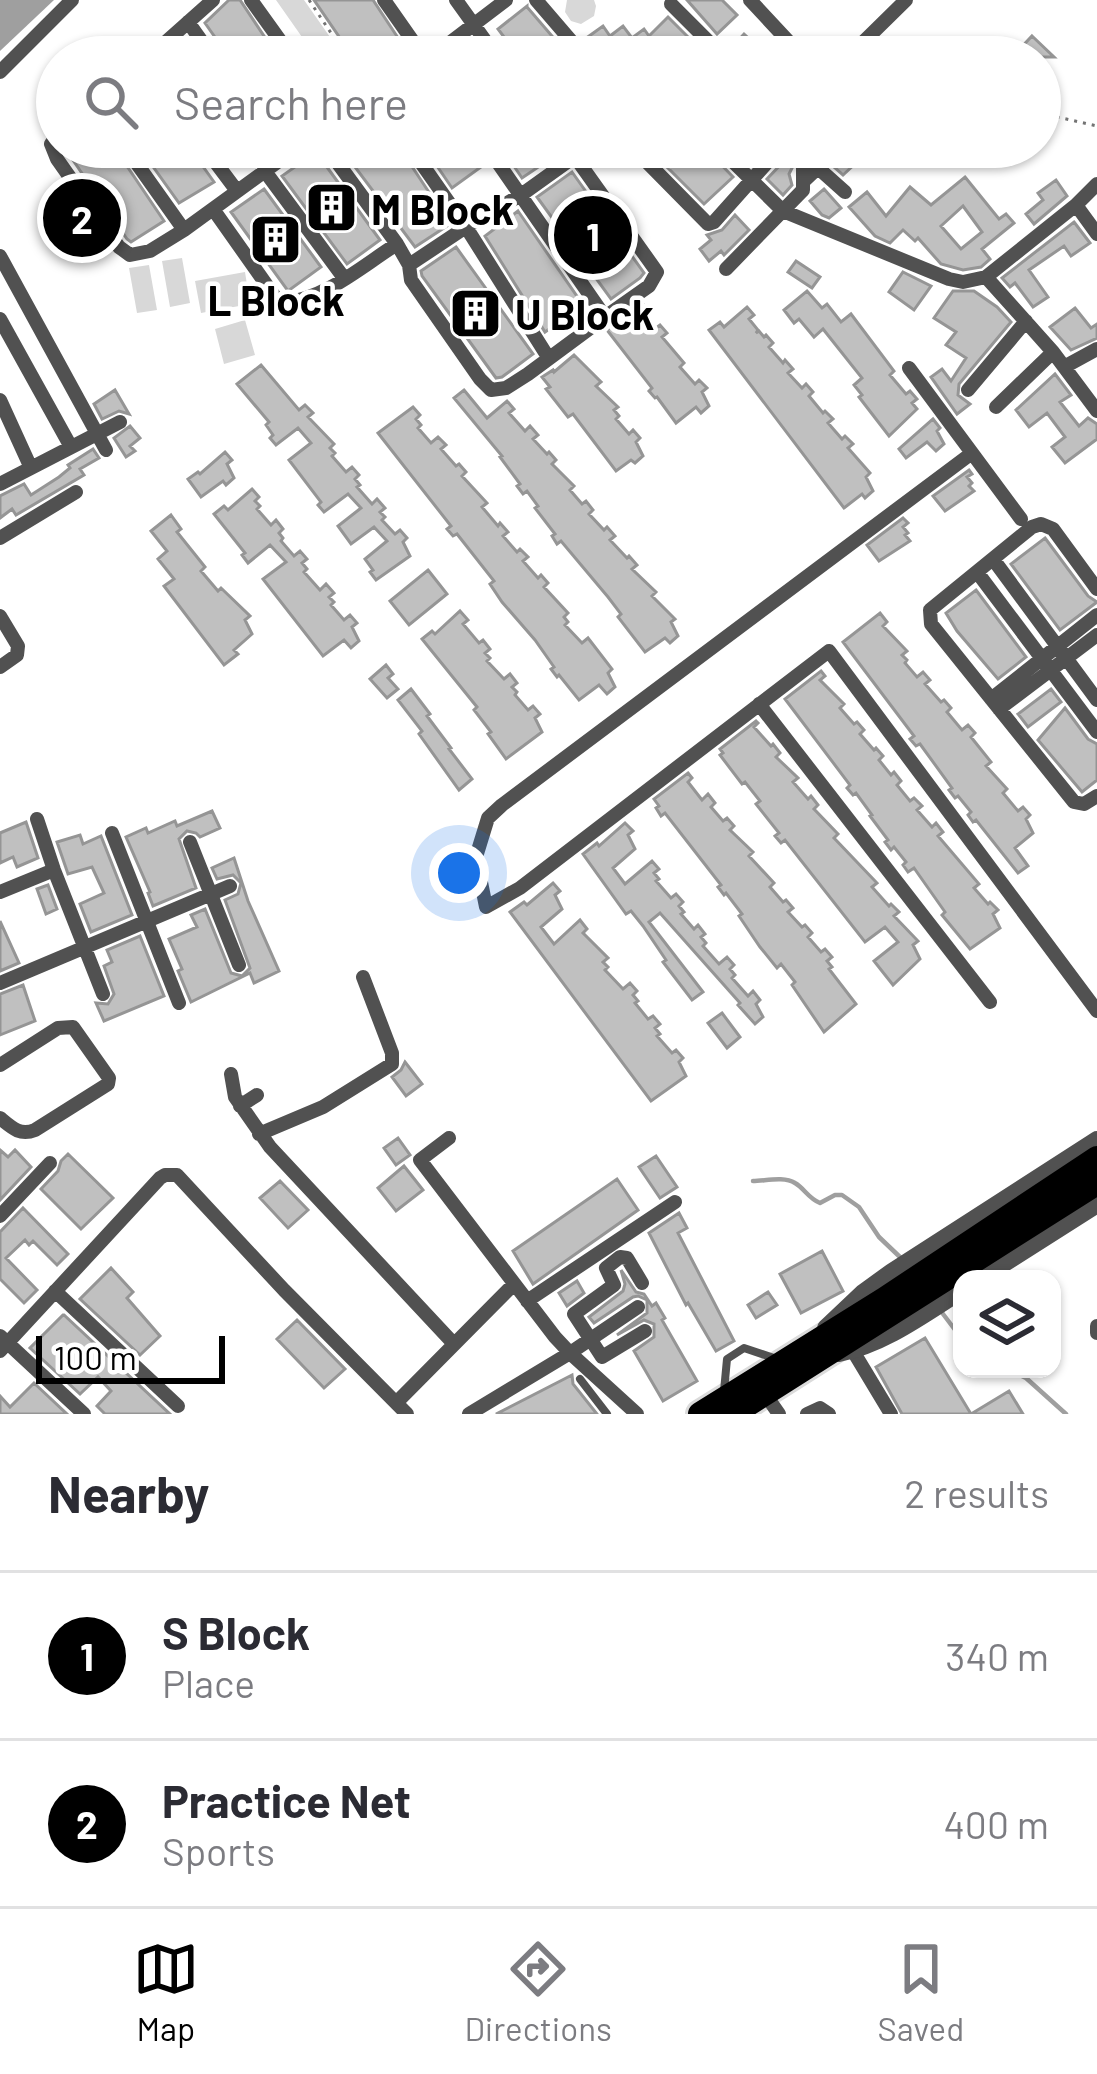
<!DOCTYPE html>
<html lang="en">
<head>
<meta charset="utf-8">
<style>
	:root { --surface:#fff; --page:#f2f2f3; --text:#2b2b33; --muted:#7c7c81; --line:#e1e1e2; --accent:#000 }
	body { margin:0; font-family:Barlow,sans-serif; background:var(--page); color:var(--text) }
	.controls { position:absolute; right:36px; bottom:36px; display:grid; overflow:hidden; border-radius:24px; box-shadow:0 3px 9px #0004 }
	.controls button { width:108px; height:108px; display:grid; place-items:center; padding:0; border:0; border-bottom:3px solid var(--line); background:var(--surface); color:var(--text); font:60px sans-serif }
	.scale { position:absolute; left:36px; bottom:30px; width:189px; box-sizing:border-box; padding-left:12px; border:6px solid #000; border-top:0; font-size:33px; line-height:42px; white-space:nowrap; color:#000; -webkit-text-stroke:9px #fff; paint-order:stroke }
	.you { position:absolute; left:459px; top:873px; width:42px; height:42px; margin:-30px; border:9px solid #fff; border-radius:50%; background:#1a73e8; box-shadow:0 0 0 18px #1a73e833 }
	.badge { display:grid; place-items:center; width:78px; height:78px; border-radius:50%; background:var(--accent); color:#fff; font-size:39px; font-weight:700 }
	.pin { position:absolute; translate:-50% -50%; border:6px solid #fff; box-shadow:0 3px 12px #0006 }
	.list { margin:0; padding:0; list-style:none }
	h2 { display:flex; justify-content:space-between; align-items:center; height:156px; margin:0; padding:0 48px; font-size:51px }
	h2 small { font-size:39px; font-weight:400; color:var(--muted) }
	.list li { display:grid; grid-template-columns:78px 1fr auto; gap:36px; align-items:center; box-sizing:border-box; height:168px; padding:0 48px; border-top:3px solid var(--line) }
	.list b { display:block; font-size:45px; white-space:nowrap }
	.list p { margin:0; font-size:39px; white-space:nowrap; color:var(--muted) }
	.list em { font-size:39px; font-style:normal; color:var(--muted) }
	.icon { flex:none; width:66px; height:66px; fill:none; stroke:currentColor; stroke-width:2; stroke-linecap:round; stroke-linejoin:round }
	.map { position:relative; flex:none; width:1097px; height:1414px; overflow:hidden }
	.search { position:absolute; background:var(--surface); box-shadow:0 3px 9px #0004; left:36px; right:36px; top:36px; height:132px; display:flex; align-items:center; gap:30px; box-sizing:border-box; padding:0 42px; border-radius:66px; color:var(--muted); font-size:45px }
	.sheet { height:492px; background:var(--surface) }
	nav { display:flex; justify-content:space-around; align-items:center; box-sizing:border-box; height:168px; border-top:3px solid var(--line); background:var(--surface); font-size:33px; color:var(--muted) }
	nav a { display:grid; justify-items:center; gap:6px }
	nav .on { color:var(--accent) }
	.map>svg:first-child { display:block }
</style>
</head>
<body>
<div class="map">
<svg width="1097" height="1414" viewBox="0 0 1097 1414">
	<rect width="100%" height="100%" fill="#fff"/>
	<path fill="#d8d8d8" d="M276 0H304L344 57H316Z
		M567 0H594L596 6 594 16 581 24 571 21 565 12Z
		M182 258 190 303 170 307 162 261Z
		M149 265 157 310 137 313 129 268Z
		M245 272 250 304 201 313 195 281Z
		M245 320 255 355 224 364 215 329Z"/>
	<path fill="#9f9f9f" d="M0 0H54L0 51Z"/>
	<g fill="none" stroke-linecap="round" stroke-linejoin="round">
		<path stroke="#9f9f9f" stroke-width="4.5" d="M753 1181C765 1181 784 1176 795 1183 805 1189 808 1198 820 1203L835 1195H842L859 1207 879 1237 901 1258
			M940 1310 962 1339
			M1007 1369 1026 1378 1066 1414"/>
	</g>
	<path fill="#c0c0c0" stroke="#959595" stroke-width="3" fill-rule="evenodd" d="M229 0H240L278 57H229L205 23Z
		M314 0H373L408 53 402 57H353Z
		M687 0H722L737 15 717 34Z
		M527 6V7L570 57H519L498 29Z
		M668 17 708 57H683L668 42 649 57H596L585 39 603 26 610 36 623 26 632 38 644 29 649 36Z
		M744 34 757 46 765 57H735L731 48Z
		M1032 36 1054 57H1022L1017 52Z
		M64 147H114L164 221 131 242 127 239Z
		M139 147H189L214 182 179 203Z
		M340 147H399L450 224 415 247Z
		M424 147H476L485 164 452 188Z
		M501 147H546L553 157 522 178Z
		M851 147H873L843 175 835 168 848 154Z
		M707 150 733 177 704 204 668 168 681 156 691 166Z
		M316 152 380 240 347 264 282 176Z
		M786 159 792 168 789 174 792 185 783 195 767 179Z
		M572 172 644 273 640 278 611 299 537 197Z
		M965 177 999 219 1006 214 1014 223 982 249 990 259 981 267 963 270 941 264 918 238 915 241 903 230 890 243 875 236 849 207 867 192 886 216 910 187 931 205ZM963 206 982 232 961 249 941 226Z
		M1056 180 1067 196 1034 224 1026 214 1043 200 1038 193Z
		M264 189 321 267 288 291 231 212Z
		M824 189 841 208 829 218 822 215 810 201Z
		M518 211 583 305 545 332 485 236Z
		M735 215 749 230 724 255 721 251 709 261 700 249 711 240 707 235 722 230Z
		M1074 222 1090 243 1071 256 1064 246 1029 270 1048 297 1033 307 1015 283 1010 287 1002 278Z
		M456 247 533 354 502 377 496 378 422 276 421 271Z
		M796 261 820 277 812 288 788 272Z
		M903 272 931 286 914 310 889 292Z
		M807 291 822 308 827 304 841 322 851 314 894 371 890 375 906 394 910 391 917 399 912 403 917 409 889 436 859 397 862 395 854 385 862 378 823 329 814 337 799 319 794 323 784 310Z
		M953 291H974L997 307 1011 322 959 384 958 395 970 404 957 414 931 377 942 369 951 381 966 358 946 345 956 332 934 318Z
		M643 304 647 308 642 312 656 328 660 325 667 333 662 337 684 363 680 367 695 384 699 380 707 388 702 392 709 406 701 413 696 407 676 423 657 397 655 398 649 391 652 388 607 330Z
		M747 307 754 315 749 319 758 330 756 333 759 331 764 337 766 335 773 343 769 347 783 363 785 360 793 369 788 373 802 388 806 384 813 392 809 396 823 413 825 411 833 419 828 423 842 439 845 436 853 444 848 448 870 473 866 477 873 491 865 498 862 494 844 508 709 330 720 322 724 327Z
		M1075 308 1091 328 1097 324V338L1071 350 1050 327Z
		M574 355 601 382 596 386 618 407 614 410 619 416 616 419 629 434 633 430 640 438 636 442 643 456 635 463 631 460 616 471 573 414 568 417 546 389 550 387 542 377 553 370 554 372Z
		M261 365 299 410 305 405 313 413 308 417 334 444 330 448 335 453 332 456 346 472 352 467 359 475 355 479 360 485 357 487 372 504 377 499 385 508 380 512 385 517 382 520 395 534 400 530 407 538 403 542 410 556 376 580 370 572 373 570 365 559 387 541 374 527 351 544 338 526 361 508 348 494 324 512 318 505 321 502 289 460 311 443 298 428 276 445 270 438 273 435 266 425 269 422 237 384Z
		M1055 374 1071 395 1060 402 1079 426 1088 418 1097 424V439L1065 463 1052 447 1065 437 1047 413 1029 427 1016 410Z
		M115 390 129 414 119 411 102 419 94 404Z
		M464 390 487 418 507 401 514 409 509 413 525 431 530 426 538 435 533 439 547 454 549 452 556 460 552 464 574 486 570 490 582 504 586 501 593 510 589 514 604 530 607 527 615 536 610 540 627 558 629 556 637 565 632 569 656 592 652 596 675 619 671 622 678 636 670 643 665 638 645 652 618 617 621 614 608 597 561 541 557 544 552 536 555 534 535 508 538 506 527 491 523 494 517 486 520 484 500 457 502 456 454 398Z
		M413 407 420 415 416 419 421 425 418 428 431 443 438 437 446 445 441 449 456 466 459 464 466 472 462 476 487 503 482 507 498 526 500 523 508 532 503 536 517 552 520 549 528 557 523 561 538 578 541 575 548 583 544 587 568 613 564 617 568 622 565 625 582 643 588 638 612 669 608 673 615 687 607 694 599 685 579 700 559 675 557 677 551 669 554 667 535 640 502 602 490 584 494 581 457 534 453 536 447 529 451 526 378 433Z
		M933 419 940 428 937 431 944 444 936 451 927 442 906 458 899 449Z
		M130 426 140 438 130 446 135 451 126 457 114 438Z
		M93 449 99 458 80 469 84 475 16 515 12 509 0 518V496L24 484 31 495 59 477 70 468 68 465Z
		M225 452 232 460 227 464 234 478 226 485 223 481 201 497 188 479 198 472 200 474Z
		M969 470 972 474 967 477 972 483 969 486 974 491 945 511 933 496Z
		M252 489 259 497 255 501 260 506 257 509 271 525 276 520 283 529 279 533 283 538 281 541 294 556 300 551 307 559 302 563 307 569 304 572 320 590 326 584 334 593 329 597 334 602 331 605 344 620 350 615 357 623 352 627 359 641 351 648 344 640 323 656 263 579 286 562 270 545 248 563 242 555 245 553 214 514 224 506 228 510Z
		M171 515 181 529 177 532 205 567 201 571 218 591 221 588 250 616 245 620 252 634 234 650 238 654 224 665 164 586 174 579 158 559 167 551 151 531Z
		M903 518 908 523 903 527 908 533 905 535 910 541 879 561 867 545Z
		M1045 538 1088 596 1097 602 1060 630 1011 564Z
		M428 570 447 594 409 625 390 601Z
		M976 590 1026 657 998 679 957 631 946 613Z
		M460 611 468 620 463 624 479 643 483 640 490 649 485 653 490 658 487 661 504 679 510 674 517 683 512 687 517 692 515 695 528 710 533 706 540 714 535 718 542 732 506 759 488 734 491 732 474 710 477 707 422 639 432 631 435 634Z
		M880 613 887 622 883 626 907 651 902 655 907 660 905 663 917 677 923 672 930 680 925 684 941 702 944 700 951 708 947 712 962 730 968 725 975 733 971 737 991 762 986 766 1007 789 1003 793 1018 811 1023 807 1030 815 1026 819 1033 833 1015 848 1028 866 1018 873 976 820 973 822 968 815 971 812 958 796 955 798 949 790 952 788 920 744 916 746 910 739 914 736 843 642Z
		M386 665 393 674 388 678 398 689 387 698 370 679Z
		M821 671 825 676 820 680 844 704 840 708 854 724 857 722 864 730 860 734 874 750 876 748 883 756 879 760 891 775 894 772 901 781 897 785 910 801 914 798 922 806 917 810 932 827 936 823 943 832 938 836 979 884 974 888 988 904 990 902 998 910 993 914 1000 928 970 949 942 915 945 912 914 868 908 872 903 865 906 862 894 847 891 850 885 842 888 840 870 816 872 815 856 793 853 795 847 788 850 785 785 699Z
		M411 689 430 714 427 716 451 748 449 749 472 779 459 790 419 734 422 731 398 700Z
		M1051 689 1061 702 1028 727 1018 714Z
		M1065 708 1088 739 1097 744V780L1082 792 1038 740Z
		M756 721 758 723 754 727 771 746 773 744 780 753 776 757 798 778 793 782 808 799 811 796 818 805 814 809 838 834 834 838 877 883 872 887 889 906 891 904 899 912 894 916 918 941 913 945 920 959 893 985 874 961 898 942 885 927 865 942 785 840 781 843 775 836 779 833 756 804 760 801 745 782 742 784 720 755 723 753 720 749Z
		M688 773 692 778 688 782 702 800 708 794 715 803 711 807 723 821 727 818 734 826 730 830 753 852 749 856 774 883 770 887 783 902 786 900 793 908 788 912 802 927 805 925 812 933 808 937 821 952 825 949 832 957 827 961 832 967 829 969 856 1004 824 1032 792 985 795 982 781 964 777 968 760 947 739 916 742 914 726 893 724 895 718 887 721 885 665 813 661 816 656 808 659 806 654 799Z
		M212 811 220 828 200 837 196 833 187 831 179 839 196 888 153 906 148 893 150 892 126 837 146 828 148 833 175 821 177 826Z
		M26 822 38 858 17 867 13 857 0 863V833Z
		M625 823 633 831 628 835 635 849 613 868 625 884 652 861 659 869 654 873 659 879 656 881 671 898 676 894 683 902 679 906 684 912 681 914 694 929 698 925 705 934 701 937 706 943 703 946 719 964 727 957 734 965 730 969 735 975 732 978 748 996 753 991 760 1000 756 1004 763 1017 755 1024 738 1005 740 1003 660 913 649 922 703 992 692 1000 663 962 666 960 643 926 631 911 626 914 583 854 597 843 599 846Z
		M80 835 83 844 101 836 132 915 91 932 80 904 104 893 92 867 68 874 57 842Z
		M234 858 248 901 279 971 254 983 250 973 191 1002 178 971 182 969 169 939 197 927 191 915 205 909 231 973 242 976 250 968 225 900 238 894 241 883 233 875 217 879 212 868Z
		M553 883 560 891 555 895 562 909 541 927 554 944 580 920 587 929 583 933 608 958 603 962 608 967 605 970 623 989 630 983 637 991 633 995 638 1001 635 1003 648 1019 653 1016 660 1024 655 1028 660 1034 657 1036 672 1053 676 1050 683 1058 679 1062 686 1076 651 1101 510 912 524 902 527 905Z
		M48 885 57 909 46 914 37 889Z
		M0 921 19 963 0 971Z
		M140 936 164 996 104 1021 96 1003 108 1004 114 994 104 966 112 962 107 950Z
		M23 985 35 1021 0 1035V994Z
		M722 1013 740 1037 727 1048 708 1023Z
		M405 1062 422 1084 406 1096 392 1077 401 1070Z
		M398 1138 410 1155 396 1165 384 1148Z
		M0 1150 8 1157 15 1150 31 1167 0 1200Z
		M68 1154 113 1198 81 1229 41 1189 58 1171 61 1161Z
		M656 1156 677 1187 660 1198 639 1167Z
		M404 1166 423 1190 396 1211 378 1188Z
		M617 1179 638 1210 533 1284 513 1251Z
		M280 1181 308 1210 288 1228 260 1198Z
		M23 1208 68 1254 57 1265 33 1241 29 1245 25 1240 6 1258 37 1290 24 1303 0 1279V1232Z
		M679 1213 687 1228 678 1233 734 1341 716 1351 688 1303 686 1305 649 1233Z
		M822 1251 843 1291 801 1313 780 1274Z
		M111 1268 133 1292 127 1298 160 1336 140 1355 80 1299Z
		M621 1270 636 1292 644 1294 652 1306 656 1303 665 1318 662 1320 697 1381 663 1401 634 1351 654 1337V1324L644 1320 617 1335 647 1313V1300L638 1296 633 1297 594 1323 589 1317 623 1291 625 1284Z
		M577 1281 584 1293 567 1306 559 1293Z
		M768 1292 777 1305 756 1318 748 1305Z
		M63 1315H64L170 1414H105L97 1406 111 1391 98 1377 80 1394 30 1348Z
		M297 1320 345 1369 324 1388 277 1339Z
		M925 1338 971 1414 1009 1391 1023 1414H902L876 1367Z
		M572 1375 573 1384 597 1414H496Z
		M34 1383 67 1414H0V1396L10 1407Z"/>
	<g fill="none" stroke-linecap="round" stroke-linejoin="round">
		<defs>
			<path id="primary" d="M700 1414 883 1300 1097 1158
				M733 1414 1097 1183"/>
		</defs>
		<use href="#primary" stroke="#dbdbdb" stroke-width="30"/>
		<path stroke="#737373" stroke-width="3" stroke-dasharray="3 6" stroke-linecap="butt" d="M309 0 347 57
			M1040 110 1053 116 1097 126"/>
		<path stroke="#515151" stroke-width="8" d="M580 1379 607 1414
			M724 1391 727 1359 744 1348 777 1359"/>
		<path stroke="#515151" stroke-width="14" d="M251 0 292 57
			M384 0 424 57
			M456 0 497 57
			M536 0 585 57
			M750 0 803 57
			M671 4 724 57
			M188 22 213 57
			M149 57 213 0
			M431 57 506 0
			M848 57 906 0
			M0 72 72 0
			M57 136 51 144 57 159 119 247 130 255 150 251 184 230 298 147
			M125 147 184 230
			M204 147 237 191
			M326 147 397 244 409 265
			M410 147 466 227 548 357
			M487 147 605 317 528 374 506 388 491 390 480 379 411 280 409 265 466 227 521 195 588 147
			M568 147 657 272 649 286 605 317
			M718 147 783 211 949 279 963 282 986 277 1053 352 1097 411
			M639 154 708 224 714 222 781 147
			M817 167 845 192
			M264 170 344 278
			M804 181 840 147
			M1076 205 1097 234
			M213 209 278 301 284 303C327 298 362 266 397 244
			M0 256 106 450
			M726 269 803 190V163L798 147
			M986 277 1076 205 1097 184
			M0 319 71 447
			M1064 367 1097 349
			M909 368 1021 519
			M968 390 1026 321
			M0 400 31 468
			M996 407 1053 352
			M972 453 502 805 488 818 476 857 486 907 520 888 829 651 1097 1011
			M0 484 120 422
			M0 538 76 492
			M993 559 1097 700
			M977 572 1097 732
			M1097 589 1053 529 1041 524 1032 527 930 610 931 624 1074 802 1084 804 1097 796
			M0 616 18 646 17 655 0 667
			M991 699 1097 615
			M759 704 990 1002
			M999 709 1097 635
			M37 819 54 870 103 994
			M112 833 179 1003
			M190 842 239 965
			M0 892 54 870
			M0 983 230 886
			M0 1065 58 1028 73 1027 109 1078 108 1084 35 1130C20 1136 12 1128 0 1118
			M231 1074 235 1097 270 1147 454 1344
			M240 1106 257 1095
			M259 1134 323 1107 392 1064V1053L363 977
			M449 1138 420 1160 555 1337 570 1353 637 1414
			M0 1216 50 1163
			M642 1283 627 1258 620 1257 606 1268 614 1285 574 1314 602 1357 645 1331
			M55 1291 178 1406
			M527 1301 675 1202
			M1097 1326V1333
			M0 1336 84 1414
			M0 1351 160 1178 165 1175H177L284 1290 407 1414
			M853 1351 891 1414
			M765 1394 779 1414
			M396 1403 514 1284
			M469 1414 570 1353 638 1307
			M807 1414 820 1408 829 1414"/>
		<path stroke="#515151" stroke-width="18" d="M979 1279 1097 1204
			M826 1328 863 1293 892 1272 1097 1140
			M839 1353C884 1344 924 1314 962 1290"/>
		<use href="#primary" stroke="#000" stroke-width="24"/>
	</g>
	<defs>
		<symbol id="building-square" viewBox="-11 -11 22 22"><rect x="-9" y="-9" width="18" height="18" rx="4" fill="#000" stroke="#fff"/><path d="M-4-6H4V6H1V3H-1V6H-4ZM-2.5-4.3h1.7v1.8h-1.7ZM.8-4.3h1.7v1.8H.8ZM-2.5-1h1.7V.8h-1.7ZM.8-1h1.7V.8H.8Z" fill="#fff"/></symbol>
	</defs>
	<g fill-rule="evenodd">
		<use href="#building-square" x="302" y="178" width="59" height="59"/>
		<use href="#building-square" x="246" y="210" width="59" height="59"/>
		<use href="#building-square" x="446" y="284" width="59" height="59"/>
	</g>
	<g text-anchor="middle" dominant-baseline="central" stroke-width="9" stroke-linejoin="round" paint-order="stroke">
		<g font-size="42" font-weight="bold" fill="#000" stroke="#fff" text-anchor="start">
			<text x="371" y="208">M Block</text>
			<text x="276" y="299" text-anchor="middle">L Block</text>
			<text x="515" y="313">U Block</text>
		</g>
	</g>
</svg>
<div class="controls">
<button><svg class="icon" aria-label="layers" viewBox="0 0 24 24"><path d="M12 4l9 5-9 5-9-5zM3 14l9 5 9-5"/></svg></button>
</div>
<div class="scale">100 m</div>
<div class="you"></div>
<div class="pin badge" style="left:593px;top:235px">1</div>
<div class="pin badge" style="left:82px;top:218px">2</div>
<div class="search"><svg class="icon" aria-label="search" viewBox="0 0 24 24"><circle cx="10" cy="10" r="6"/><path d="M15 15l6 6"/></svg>Search here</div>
</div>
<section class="sheet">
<h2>Nearby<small>2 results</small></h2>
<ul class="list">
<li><span class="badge">1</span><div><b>S Block</b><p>Place</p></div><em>340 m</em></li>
<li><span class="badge">2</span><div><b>Practice Net</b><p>Sports</p></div><em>400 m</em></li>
</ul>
</section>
<nav>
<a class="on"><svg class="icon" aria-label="map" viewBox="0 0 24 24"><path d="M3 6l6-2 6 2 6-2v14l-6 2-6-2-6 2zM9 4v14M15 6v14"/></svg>Map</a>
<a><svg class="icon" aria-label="directions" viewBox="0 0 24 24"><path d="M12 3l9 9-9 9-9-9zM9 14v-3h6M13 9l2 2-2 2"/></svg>Directions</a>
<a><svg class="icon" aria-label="saved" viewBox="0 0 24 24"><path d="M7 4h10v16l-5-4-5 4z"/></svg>Saved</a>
</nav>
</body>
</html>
